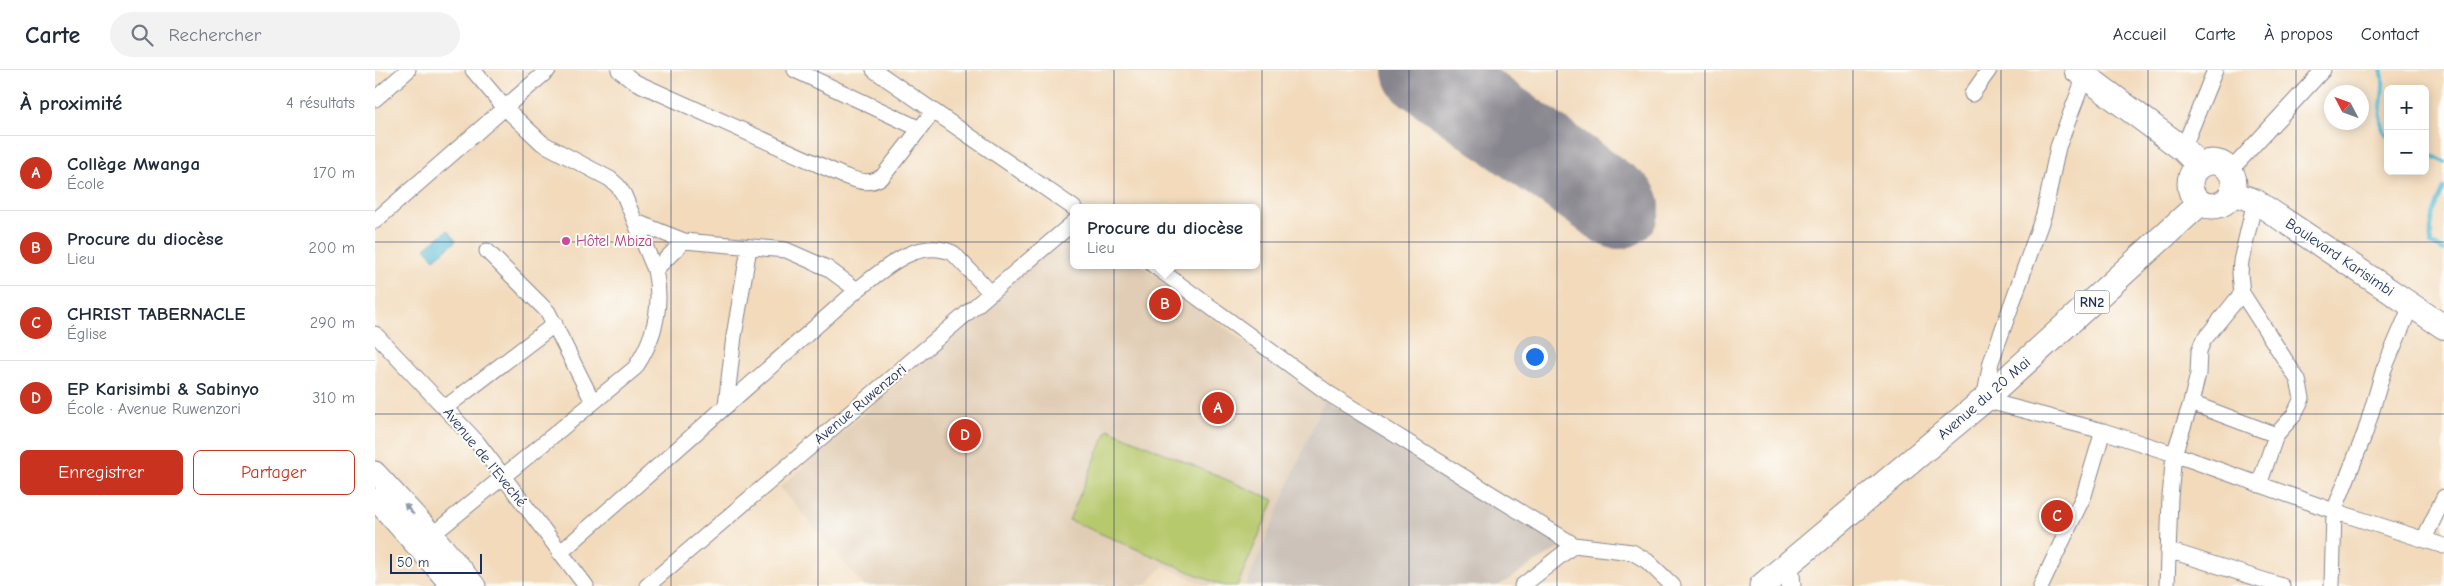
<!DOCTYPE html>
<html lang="fr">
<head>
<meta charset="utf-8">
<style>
	:root { --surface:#fff; --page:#f2f2f3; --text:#1f2937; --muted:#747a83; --line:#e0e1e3; --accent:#c8321e }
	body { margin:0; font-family:"Comic Neue",sans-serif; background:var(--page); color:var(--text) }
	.controls { position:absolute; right:15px; top:15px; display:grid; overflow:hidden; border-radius:8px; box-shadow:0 2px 12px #0003 }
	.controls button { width:45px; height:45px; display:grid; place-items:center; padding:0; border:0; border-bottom:1px solid var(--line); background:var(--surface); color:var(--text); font:25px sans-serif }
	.compass { position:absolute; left:1949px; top:15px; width:45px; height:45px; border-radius:50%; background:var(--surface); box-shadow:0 2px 12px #0003; rotate:311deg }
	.scale { position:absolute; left:15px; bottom:12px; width:92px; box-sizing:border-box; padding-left:5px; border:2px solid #1b2f5e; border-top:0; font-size:14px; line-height:18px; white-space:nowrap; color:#1b2f5e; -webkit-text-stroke:4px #fdfcf7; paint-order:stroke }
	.you { position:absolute; left:1159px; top:286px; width:18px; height:18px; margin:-12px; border:4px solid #fff; border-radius:50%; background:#1a73e8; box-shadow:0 0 0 8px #1a73e833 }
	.badge { display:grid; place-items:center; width:32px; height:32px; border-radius:50%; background:var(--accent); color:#fff; font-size:16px; font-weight:700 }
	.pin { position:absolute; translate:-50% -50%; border:2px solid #fff; box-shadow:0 1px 5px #0006 }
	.popup { position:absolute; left:695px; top:134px; width:190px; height:65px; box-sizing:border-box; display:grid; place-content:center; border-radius:8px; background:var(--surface); filter:drop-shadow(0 1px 4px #0005); font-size:16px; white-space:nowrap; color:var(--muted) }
	.popup b { font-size:19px; color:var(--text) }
	.popup::after { content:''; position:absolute; left:50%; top:100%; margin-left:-10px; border:10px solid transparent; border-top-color:var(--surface) }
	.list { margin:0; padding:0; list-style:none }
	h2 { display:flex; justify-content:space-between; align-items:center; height:65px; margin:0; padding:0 20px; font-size:21px }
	h2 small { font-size:16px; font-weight:400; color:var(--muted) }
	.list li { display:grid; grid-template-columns:32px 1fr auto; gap:15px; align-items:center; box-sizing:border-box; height:75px; padding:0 20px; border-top:1px solid var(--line) }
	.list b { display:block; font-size:19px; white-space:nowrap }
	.list p { margin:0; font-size:16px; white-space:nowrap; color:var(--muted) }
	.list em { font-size:16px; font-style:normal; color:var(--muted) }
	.actions { display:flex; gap:10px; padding:15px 20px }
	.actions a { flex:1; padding:11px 0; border:1px solid var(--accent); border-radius:8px; text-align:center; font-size:18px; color:var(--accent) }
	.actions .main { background:var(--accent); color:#fff }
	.icon { flex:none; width:28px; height:28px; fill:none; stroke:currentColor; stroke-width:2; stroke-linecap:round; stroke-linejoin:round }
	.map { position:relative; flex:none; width:2069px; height:516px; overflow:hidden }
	header { display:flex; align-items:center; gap:30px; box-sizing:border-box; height:70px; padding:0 25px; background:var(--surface); border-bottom:1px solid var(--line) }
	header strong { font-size:24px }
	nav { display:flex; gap:28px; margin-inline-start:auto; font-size:18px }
	.search { width:350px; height:45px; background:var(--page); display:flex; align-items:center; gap:12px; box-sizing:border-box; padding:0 18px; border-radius:28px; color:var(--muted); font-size:19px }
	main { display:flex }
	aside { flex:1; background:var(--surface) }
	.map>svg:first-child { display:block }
</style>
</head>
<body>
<header>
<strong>Carte</strong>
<div class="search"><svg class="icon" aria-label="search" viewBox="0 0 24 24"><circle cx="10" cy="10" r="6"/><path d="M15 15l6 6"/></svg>Rechercher</div>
<nav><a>Accueil</a><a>Carte</a><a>À propos</a><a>Contact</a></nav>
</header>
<main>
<aside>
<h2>À proximité<small>4 résultats</small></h2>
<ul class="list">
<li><span class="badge">A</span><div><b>Collège Mwanga</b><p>École</p></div><em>170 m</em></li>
<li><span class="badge">B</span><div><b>Procure du diocèse</b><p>Lieu</p></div><em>200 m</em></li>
<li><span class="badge">C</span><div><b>CHRIST TABERNACLE</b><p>Église</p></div><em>290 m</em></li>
<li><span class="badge">D</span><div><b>EP Karisimbi &amp; Sabinyo</b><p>École · Avenue Ruwenzori</p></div><em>310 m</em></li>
</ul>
<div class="actions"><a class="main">Enregistrer</a><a>Partager</a></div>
</aside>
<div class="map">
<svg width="2069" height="516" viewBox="0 0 2069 516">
	<rect width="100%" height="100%" fill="#fdfcf7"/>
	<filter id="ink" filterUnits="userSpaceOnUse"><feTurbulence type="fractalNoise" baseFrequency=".02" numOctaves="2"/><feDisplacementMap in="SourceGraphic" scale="10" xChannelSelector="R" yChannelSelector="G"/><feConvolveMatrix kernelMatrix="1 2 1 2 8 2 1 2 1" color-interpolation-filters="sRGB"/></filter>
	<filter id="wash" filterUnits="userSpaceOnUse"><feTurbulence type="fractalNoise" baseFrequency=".0096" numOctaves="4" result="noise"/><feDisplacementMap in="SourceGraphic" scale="20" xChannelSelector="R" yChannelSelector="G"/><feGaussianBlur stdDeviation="1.12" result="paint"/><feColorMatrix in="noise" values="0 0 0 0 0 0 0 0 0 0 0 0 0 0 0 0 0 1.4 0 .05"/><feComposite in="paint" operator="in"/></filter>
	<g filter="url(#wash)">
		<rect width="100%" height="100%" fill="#f2dabb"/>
		<path fill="#e1cdb5" d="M699 159V195H764L949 330 871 516H832L788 496 770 516H489L405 417Z"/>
		<path fill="#ccc2b9" d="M949 330 1190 474 1123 516H871Z"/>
		<path fill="#b7c96d" stroke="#697c66" d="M733 359 899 430 862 516H848L694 450Z"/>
		<path fill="#59bdd8" stroke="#3a769b" d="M73 160 81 171 59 189 50 178Z"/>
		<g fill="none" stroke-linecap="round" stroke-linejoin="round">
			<path stroke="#59bdd8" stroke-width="4" d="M2006 0C2014 20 1996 50 2013 66
				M2050 81 2069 92
				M2069 118C2060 137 2054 152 2056 174L2069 181"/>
			<path stroke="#86848c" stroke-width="84" d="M1050 0 1243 137"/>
		</g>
	</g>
	<g filter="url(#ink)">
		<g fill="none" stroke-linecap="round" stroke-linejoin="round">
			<defs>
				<path id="minor" d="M244 0 260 12 469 106C484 111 494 116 508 106L558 42
					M420 0 545 59
					M499 0 699 138
					M1710 6 1683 77 1669 144 1616 292 1609 330 1728 361 1799 384 1959 441 2069 476
					M1597 24 1614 0
					M0 29 33 0
					M1808 79 1840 0
					M1855 101 1948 0
					M1880 131 1866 191 1865 204 1867 223 1923 310 1927 328 1919 345 1901 365 1884 415
					M0 151 173 0
					M261 152 309 171 411 180 452 198 482 220
					M112 181 173 242 218 332
					M778 195 956 325 1199 475 1257 482 1272 491 1298 516
					M280 200 309 171
					M0 264 102 372 211 516
					M1816 333 1901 365
					M351 335 359 266 374 178
					M71 337 180 254
					M2049 469 2069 427
					M51 470 260 298C280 268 288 236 280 200L249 125 243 116 235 109 167 73 130 38 98 0
					M1793 480 1907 516
					M185 483 482 220C509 199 542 167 578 183L616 223
					M272 516 699 152
					M1147 516 1199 475
					M1666 516 1709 425 1728 361
					M1792 516 1795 427 1799 384 1816 333 1823 304 1824 281 1828 271 1867 223
					M1957 516 1959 441 1990 363 2009 299 2036 236"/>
				<path id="tertiary" d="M1414 493 1416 516"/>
				<path id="secondary" d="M0 402 57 464 100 516
					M0 429 77 516"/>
				<path id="primary" d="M1857 123 1880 131 2069 257"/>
				<path id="trunk" d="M1702 0 1808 79 1817 88 1822 97
					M1815 114a22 22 0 1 1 44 0a22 22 0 1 1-44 0Z
					M1387 516 1609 330 1825 133"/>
			</defs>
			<use href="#minor" stroke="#86848c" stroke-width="17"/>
			<use href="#tertiary" stroke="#86848c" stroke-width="21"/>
			<use href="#secondary" stroke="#86848c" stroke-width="23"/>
			<use href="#primary" stroke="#86848c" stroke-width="26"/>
			<use href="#trunk" stroke="#86848c" stroke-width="27"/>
			<use href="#minor" stroke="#fff" stroke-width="15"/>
			<use href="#tertiary" stroke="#fff" stroke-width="19"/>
			<use href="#secondary" stroke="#fff" stroke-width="21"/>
			<use href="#primary" stroke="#fff" stroke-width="24"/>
			<use href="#trunk" stroke="#fff" stroke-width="25"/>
		</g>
		<defs><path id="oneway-solid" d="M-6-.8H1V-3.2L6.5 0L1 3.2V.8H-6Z" transform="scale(1.25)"/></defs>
		<use fill="#8d97ae" href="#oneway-solid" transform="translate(34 439) rotate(-132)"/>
	</g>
	<path fill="none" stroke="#1b2f5e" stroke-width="1" stroke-opacity="0.55" d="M148 0V516M296 0V516M443 0V516M591 0V516M739 0V516M887 0V516M1034 0V516M1182 0V516M1330 0V516M1478 0V516M1626 0V516M1773 0V516M1921 0V516M0 172H2069M0 344H2069"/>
	<circle fill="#d1479c" stroke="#fdfcf7" stroke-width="2" cx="191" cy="171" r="5"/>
	<g text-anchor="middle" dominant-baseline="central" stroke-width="4" stroke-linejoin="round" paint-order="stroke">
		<rect fill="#fdfcf7" stroke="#5f6c8c" stroke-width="1" x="1699.5" y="220.5" width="35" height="23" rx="4"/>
		<g font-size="14" font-weight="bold" fill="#1b2f5e">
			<text x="1717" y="232">RN2</text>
		</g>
		<g font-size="15" fill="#b23c85" stroke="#fdfcf7" text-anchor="start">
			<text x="201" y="171">Hôtel Mbiza</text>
		</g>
		<g font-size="15" fill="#1b2f5e" stroke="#fdfcf7">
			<text transform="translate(1965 187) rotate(34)">Boulevard Karisimbi</text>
			<text transform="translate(1609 328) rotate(-41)">Avenue du 20 Mai</text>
			<text transform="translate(485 334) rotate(-40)">Avenue Ruwenzori</text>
			<text transform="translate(110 387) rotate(51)">Avenue de l'Eveché</text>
		</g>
	</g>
</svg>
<div class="controls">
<button>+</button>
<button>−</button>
</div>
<svg class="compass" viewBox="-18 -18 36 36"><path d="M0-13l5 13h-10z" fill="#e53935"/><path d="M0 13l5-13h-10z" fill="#747a83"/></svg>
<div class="scale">50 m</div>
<div class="you"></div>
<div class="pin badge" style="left:843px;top:338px">A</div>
<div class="pin badge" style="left:790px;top:234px">B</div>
<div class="popup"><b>Procure du diocèse</b>Lieu</div>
<div class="pin badge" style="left:1682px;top:446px">C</div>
<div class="pin badge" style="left:590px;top:365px">D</div>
</div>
</main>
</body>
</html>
